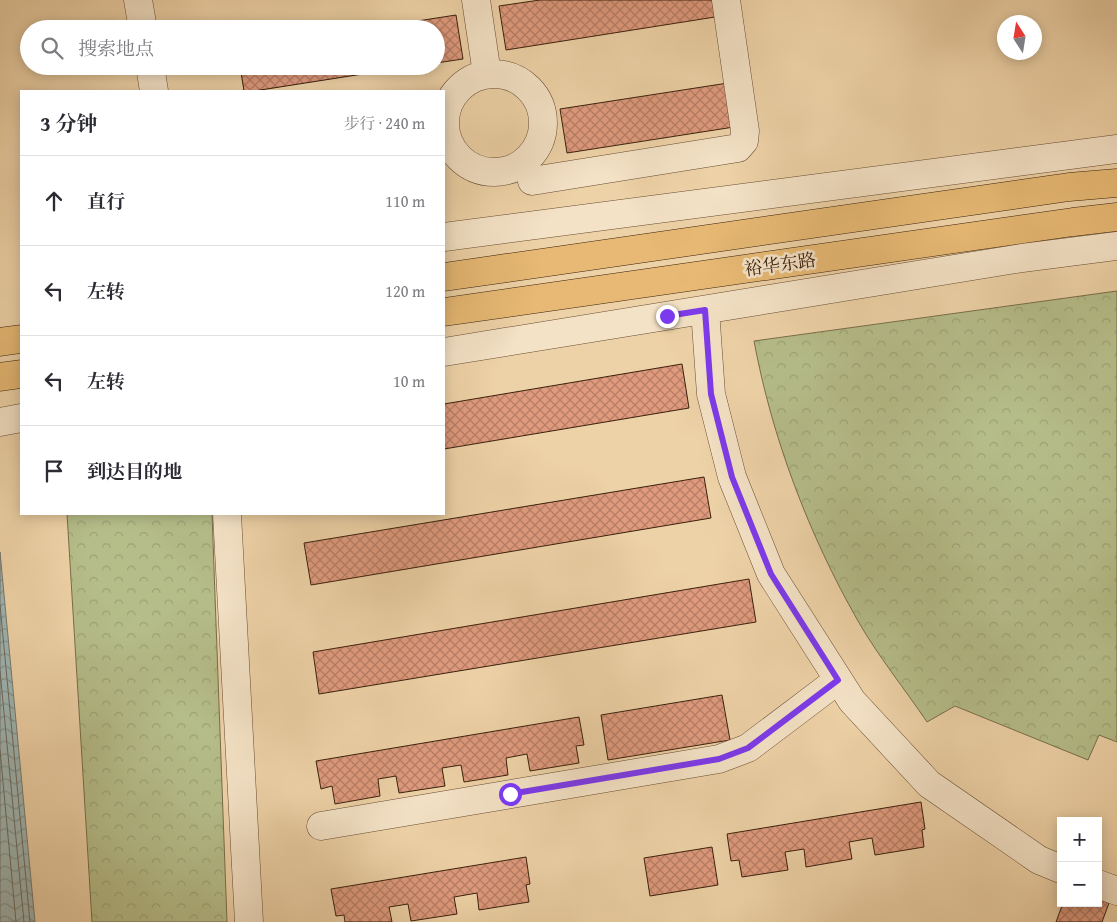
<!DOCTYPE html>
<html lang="zh">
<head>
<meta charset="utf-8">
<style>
	:root { --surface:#fff; --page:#f7f7f7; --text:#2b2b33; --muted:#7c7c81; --line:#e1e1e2 }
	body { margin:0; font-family:"Gentium Book Plus","Noto Serif SC",serif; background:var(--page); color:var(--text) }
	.controls { position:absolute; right:15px; bottom:15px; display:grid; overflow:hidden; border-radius:0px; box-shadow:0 2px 12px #0003 }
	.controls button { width:45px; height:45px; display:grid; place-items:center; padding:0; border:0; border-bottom:1px solid var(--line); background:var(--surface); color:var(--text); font:25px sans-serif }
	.compass { position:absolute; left:997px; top:15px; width:45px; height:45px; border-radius:50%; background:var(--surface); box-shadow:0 2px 12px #0003; rotate:348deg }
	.stop { position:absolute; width:15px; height:15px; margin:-11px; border:4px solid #7c3aed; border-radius:50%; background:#fff }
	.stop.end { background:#7c3aed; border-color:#fff; box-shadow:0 1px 5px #0008 }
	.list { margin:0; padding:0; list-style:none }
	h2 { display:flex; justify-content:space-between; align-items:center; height:65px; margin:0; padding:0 20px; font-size:21px }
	h2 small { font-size:16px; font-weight:400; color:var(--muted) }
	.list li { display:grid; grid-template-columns:32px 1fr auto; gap:15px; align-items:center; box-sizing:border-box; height:90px; padding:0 20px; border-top:1px solid var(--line) }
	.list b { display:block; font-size:19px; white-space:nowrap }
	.list em { font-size:16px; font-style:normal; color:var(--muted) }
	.icon { flex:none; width:28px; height:28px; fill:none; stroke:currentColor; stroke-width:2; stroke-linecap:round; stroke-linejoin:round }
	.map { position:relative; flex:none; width:1117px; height:922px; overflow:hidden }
	.search { position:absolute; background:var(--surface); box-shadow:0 2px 12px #0003; left:20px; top:20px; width:425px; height:55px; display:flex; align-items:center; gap:12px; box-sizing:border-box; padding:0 18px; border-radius:28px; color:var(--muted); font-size:19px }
	.panel { position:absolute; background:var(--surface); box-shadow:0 2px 12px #0003; left:20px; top:90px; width:425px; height:425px; border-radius:0px }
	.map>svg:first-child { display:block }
</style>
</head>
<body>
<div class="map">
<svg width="1117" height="922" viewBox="0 0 1117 922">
	<defs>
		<pattern id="park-crowns" width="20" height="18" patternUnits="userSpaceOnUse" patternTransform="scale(1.25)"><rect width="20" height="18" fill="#b5bd89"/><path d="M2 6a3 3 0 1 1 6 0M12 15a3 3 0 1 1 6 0" fill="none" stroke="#9ca275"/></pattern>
		<pattern id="water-waves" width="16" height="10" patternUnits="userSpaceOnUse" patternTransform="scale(1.25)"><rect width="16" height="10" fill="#9eb5b2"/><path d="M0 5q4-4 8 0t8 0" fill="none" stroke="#82938f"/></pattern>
		<pattern id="building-cross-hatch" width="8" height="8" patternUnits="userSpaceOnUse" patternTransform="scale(1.25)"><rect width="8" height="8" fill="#e09b7e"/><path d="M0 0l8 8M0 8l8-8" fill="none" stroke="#b77e66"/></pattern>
	</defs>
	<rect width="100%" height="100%" fill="#eed2a7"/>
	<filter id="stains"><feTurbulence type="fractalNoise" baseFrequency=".004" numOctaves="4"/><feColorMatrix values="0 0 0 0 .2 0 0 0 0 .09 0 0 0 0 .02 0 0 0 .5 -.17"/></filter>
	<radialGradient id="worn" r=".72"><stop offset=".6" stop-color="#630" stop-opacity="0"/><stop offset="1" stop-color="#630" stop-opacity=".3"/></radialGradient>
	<path fill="url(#park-crowns)" stroke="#786e4a" d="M1117 291V742L1099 735 1088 760 955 706 927 722C904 688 878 656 858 621 809 535 772 438 754 341Z
		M67 514H212L227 922H92Z"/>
	<path fill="url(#water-waves)" stroke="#767970" d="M0 552 35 922H0Z"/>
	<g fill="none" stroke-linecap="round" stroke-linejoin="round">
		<path stroke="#6c6a5f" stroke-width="1" d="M0 605 30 922
			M0 671 24 922
			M0 750 16 922"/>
	</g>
	<path fill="url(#building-cross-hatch)" stroke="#3a200c" d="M540 0H713L715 17 506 50 499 6Z
		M456 15 463 59 436 63V29H366Z
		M240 66H414L254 91H244Z
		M728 83 734 127 567 153 560 109Z
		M682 364 689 408 444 449V404Z
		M704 477 711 518 311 585 304 543Z
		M749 579 756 622 319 694 313 652Z
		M722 695 730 740 608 760 601 715Z
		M579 717 584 745 576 746 579 763 530 771 527 754 506 758 508 775 464 782 461 765 442 768 445 786 399 793 396 776 378 779 380 796 335 804 332 786 321 789 316 761Z
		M921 802 925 829 922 830 924 847 875 855 872 838 849 842 852 859 806 867 804 849 785 852 788 870 742 877 739 860 731 861 727 834Z
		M712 847 718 885 650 896 644 858Z
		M526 857 530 884 526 885 529 902 479 910 477 893 454 897 457 914 411 921 408 904 389 907 392 922H345L344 915 336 916 331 889Z
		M1098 899 1109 903 1102 922H1056L1063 903H1098Z"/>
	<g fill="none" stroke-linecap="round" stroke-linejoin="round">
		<defs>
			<path id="minor" d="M138 0 143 29
				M476 0 487 74
				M150 66 154 91
				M445 123a49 49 0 1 1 98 0a49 49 0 1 1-98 0Z
				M532 181 738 148 744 141 745 131 726 0
				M444 237 1117 149
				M705 310 711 394 732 477 771 574 852 701 929 784 1039 860 1061 869
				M444 352 1022 258 1117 246
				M0 422 21 418
				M227 514 249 922
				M321 826 719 759 748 748 838 680
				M1098 884 1117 891"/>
			<path id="major" d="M444 277 1069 187 1117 183
				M444 312 1073 222 1117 217
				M0 342 21 339
				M0 377 21 374"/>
		</defs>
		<use href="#minor" stroke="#674c33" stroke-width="29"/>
		<use href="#major" stroke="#3a200c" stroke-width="29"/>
		<use href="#minor" stroke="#f4e2c6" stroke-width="28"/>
		<use href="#major" stroke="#e7b974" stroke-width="28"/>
	</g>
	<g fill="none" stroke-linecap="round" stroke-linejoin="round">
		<path stroke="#7c3aed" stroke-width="6" d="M510 794 719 759 748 748 838 680 771 574 732 477 711 394 705 310 667 316"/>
	</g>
	<g text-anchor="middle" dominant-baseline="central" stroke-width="5" stroke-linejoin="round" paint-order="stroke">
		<g font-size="18" fill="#3a200c" stroke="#f4e2c6">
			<text transform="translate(780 264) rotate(-8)">裕华东路</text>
		</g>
	</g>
	<rect width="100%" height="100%" filter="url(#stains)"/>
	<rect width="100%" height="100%" fill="url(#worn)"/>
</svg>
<div class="controls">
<button>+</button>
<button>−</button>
</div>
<svg class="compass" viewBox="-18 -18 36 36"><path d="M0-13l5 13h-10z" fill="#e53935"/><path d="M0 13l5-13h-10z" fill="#7c7c81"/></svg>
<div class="stop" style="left:510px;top:794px"></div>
<div class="stop end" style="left:667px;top:316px"></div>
<div class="search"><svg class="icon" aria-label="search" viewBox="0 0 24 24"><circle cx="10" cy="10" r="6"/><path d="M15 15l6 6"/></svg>搜索地点</div>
<section class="panel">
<h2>3 分钟<small>步行 · 240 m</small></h2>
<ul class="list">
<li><svg class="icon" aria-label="ahead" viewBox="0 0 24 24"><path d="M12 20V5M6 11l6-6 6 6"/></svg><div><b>直行</b></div><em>110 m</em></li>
<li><svg class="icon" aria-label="left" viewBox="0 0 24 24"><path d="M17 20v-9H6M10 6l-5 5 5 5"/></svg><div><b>左转</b></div><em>120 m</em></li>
<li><svg class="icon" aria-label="left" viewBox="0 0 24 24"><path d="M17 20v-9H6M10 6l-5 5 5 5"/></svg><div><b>左转</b></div><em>10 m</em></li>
<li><svg class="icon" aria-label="arrive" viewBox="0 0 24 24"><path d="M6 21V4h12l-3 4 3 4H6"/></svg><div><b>到达目的地</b></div></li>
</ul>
</section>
</div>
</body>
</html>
